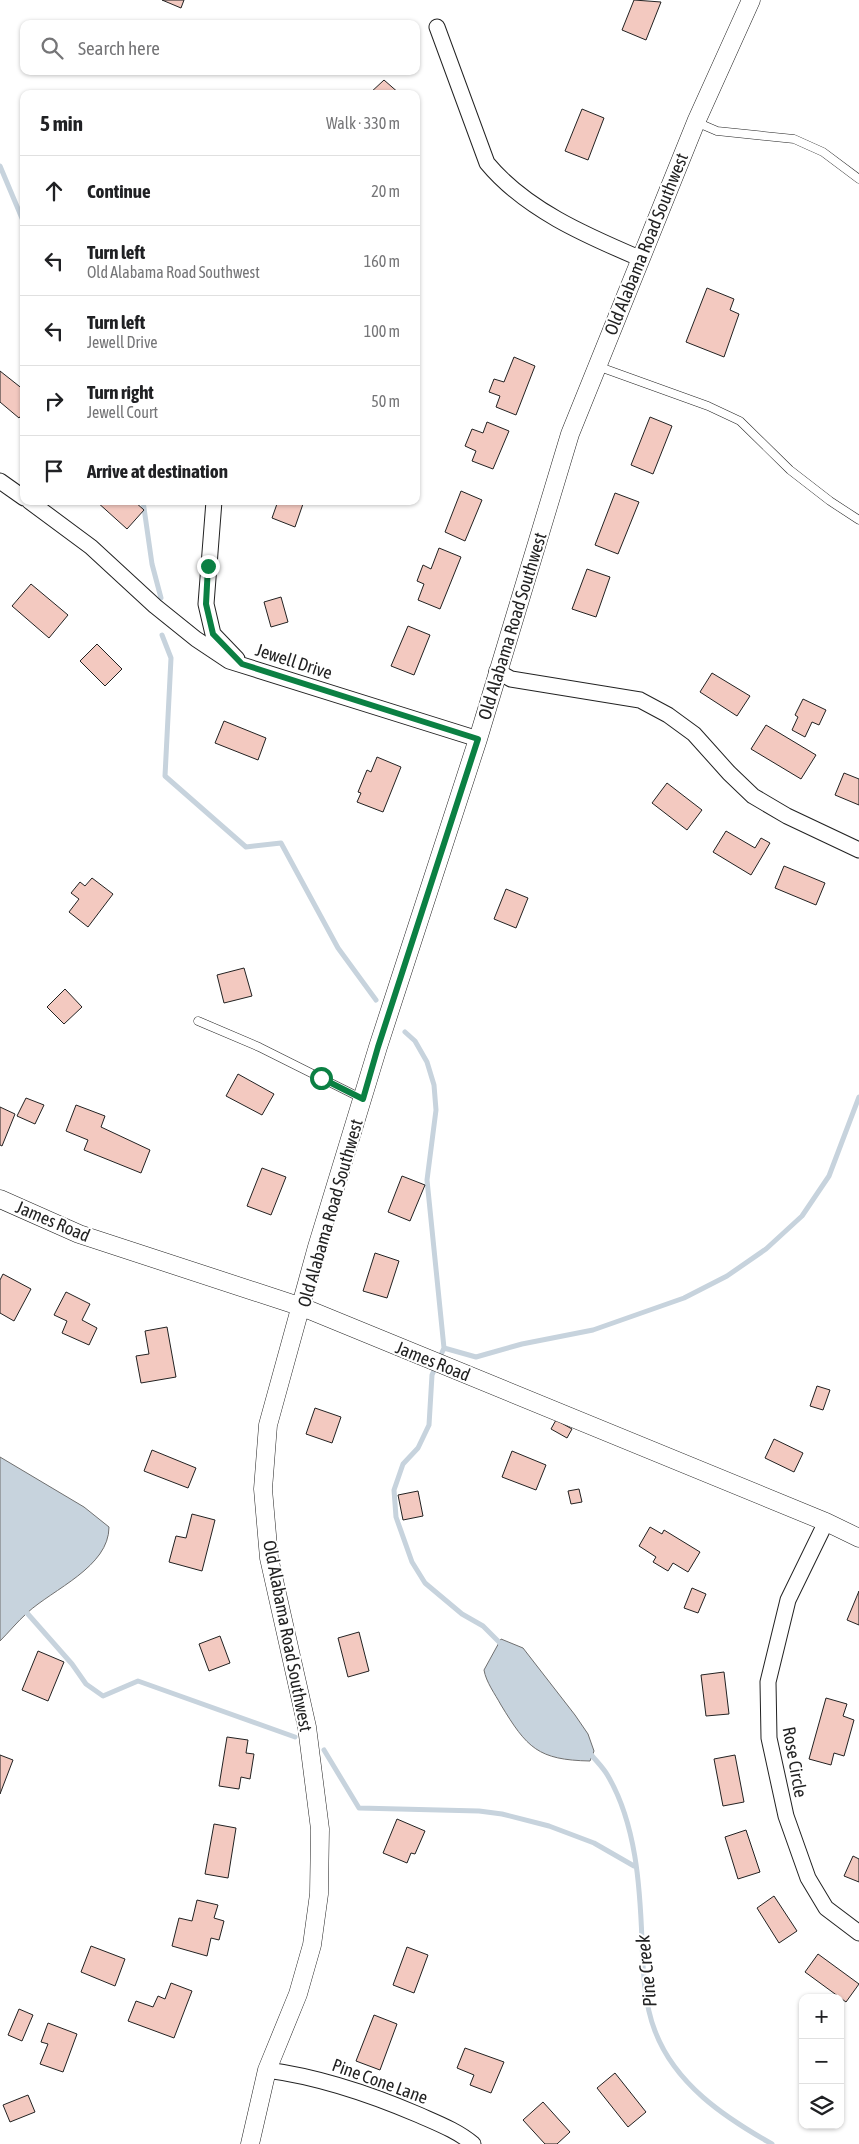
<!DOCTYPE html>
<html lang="en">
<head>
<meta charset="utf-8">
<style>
	:root { --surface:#fff; --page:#f2f2f2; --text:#202124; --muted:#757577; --line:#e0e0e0 }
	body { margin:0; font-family:"Asap Condensed",sans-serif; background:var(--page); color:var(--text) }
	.controls { position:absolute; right:15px; bottom:15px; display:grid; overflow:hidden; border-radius:10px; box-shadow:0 1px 4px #0004 }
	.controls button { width:45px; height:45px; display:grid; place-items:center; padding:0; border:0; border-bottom:1px solid var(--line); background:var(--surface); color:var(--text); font:25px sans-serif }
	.stop { position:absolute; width:15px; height:15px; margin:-11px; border:4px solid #0b8043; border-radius:50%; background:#fff }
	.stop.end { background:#0b8043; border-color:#fff; box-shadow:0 1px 5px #0008 }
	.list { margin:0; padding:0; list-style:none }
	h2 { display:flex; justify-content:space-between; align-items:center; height:65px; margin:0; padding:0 20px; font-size:21px }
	h2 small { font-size:16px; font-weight:400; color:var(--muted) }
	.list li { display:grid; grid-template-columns:32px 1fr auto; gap:15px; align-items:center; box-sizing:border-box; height:70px; padding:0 20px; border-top:1px solid var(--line) }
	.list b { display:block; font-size:19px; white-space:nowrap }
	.list p { margin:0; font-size:16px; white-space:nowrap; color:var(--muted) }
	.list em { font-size:16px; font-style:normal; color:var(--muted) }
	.icon { flex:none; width:28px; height:28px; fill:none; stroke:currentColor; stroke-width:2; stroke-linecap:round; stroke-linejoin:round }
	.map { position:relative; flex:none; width:859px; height:2144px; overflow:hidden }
	.search { position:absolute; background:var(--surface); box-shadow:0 1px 4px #0004; left:20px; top:20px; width:400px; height:55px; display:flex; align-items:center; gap:12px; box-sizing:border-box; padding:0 18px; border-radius:10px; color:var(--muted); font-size:19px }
	.panel { position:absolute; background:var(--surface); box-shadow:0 1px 4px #0004; left:20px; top:90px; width:400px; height:415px; border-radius:10px }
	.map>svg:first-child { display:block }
</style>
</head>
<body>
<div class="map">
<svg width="859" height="2144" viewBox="0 0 859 2144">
	<rect width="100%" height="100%" fill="#fff"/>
	<path fill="#c7d3dd" stroke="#6f6f6f" d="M0 1457 84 1507 109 1527C109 1567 53 1589 27 1613 17 1622 9 1632 0 1641Z
		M501 1639 523 1648 575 1715 588 1734 594 1751 590 1761C538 1760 527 1748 501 1705 495 1694 486 1682 484 1670Z"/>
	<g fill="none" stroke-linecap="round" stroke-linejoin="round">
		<path stroke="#c7d3dd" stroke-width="5" d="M0 166 24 223
			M143 501 152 564 161 598
			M162 635 171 658 165 776 246 847 281 843 338 948 376 1000
			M405 1032 415 1041 427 1062 434 1085 436 1110 427 1180 444 1348 432 1375 429 1425 418 1448 403 1464 394 1490 396 1517 412 1562 425 1583 462 1614 483 1626 503 1646
			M444 1348 476 1357 522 1344 593 1330 684 1298 727 1276 766 1249 802 1216 829 1176 859 1097
			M27 1613 72 1664 86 1684 103 1696 138 1681 295 1737
			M324 1750 359 1808 479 1811 502 1814 549 1826 594 1843 634 1866
			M589 1752C595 1760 603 1767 608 1776 636 1824 640 1886 642 1941 643 1970 644 2003 655 2031 675 2084 724 2117 772 2144"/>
	</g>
	<path fill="#f3c9c0" stroke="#222" d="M162 0H184L181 8Z
		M634 0 661 2 646 40 622 30Z
		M384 80 400 94H369Z
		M582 109 604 118 588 160 565 151Z
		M707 288 734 299 730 310 739 314 724 357 686 342Z
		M514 357 535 366 516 415 496 407 500 396 489 392 494 379 504 382Z
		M0 371 24 390V412L19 418 0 402Z
		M650 417 672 426 653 474 631 465Z
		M487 422 509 431 493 469 472 461 476 451 465 446 472 429 483 433Z
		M461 491 482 500 465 541 445 532Z
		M615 493 639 502 618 554 595 545Z
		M96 501H134L144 510 127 529Z
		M278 501H304L295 527 272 518Z
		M439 548 461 557 440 609 418 600 424 584 417 581 423 565 431 569Z
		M587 569 610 577 596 617 572 609Z
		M31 584 68 615 49 638 12 606Z
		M281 597 288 622 271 627 264 602Z
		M408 626 430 635 414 675 391 666Z
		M97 644 122 669 105 686 80 661Z
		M712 673 750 696 737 716 700 692Z
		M803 699 826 710 819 725 812 722 805 737 792 730 798 717 795 715Z
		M224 721 266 738 258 760 215 743Z
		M766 725 816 755 801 779 751 749Z
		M377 757 401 767 383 812 357 802 361 793 358 792 367 770 371 772Z
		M844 773 859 779V805L835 795Z
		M667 783 702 810 687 830 652 803Z
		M726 831 755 848 761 838 770 843 751 875 713 852Z
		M784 866 825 883 816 905 775 888Z
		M92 878 113 894 88 927 69 912 79 899 71 893 80 882 85 886Z
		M506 889 528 898 516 928 494 919Z
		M244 968 252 996 224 1003 217 975Z
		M65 989 82 1007 64 1024 47 1007Z
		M238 1074 274 1094 262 1115 226 1096Z
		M26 1098 44 1105 35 1124 17 1116Z
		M76 1105 105 1116 101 1127 150 1150 141 1173 84 1150 88 1140 66 1131Z
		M0 1107 15 1114 2 1146 0 1145Z
		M262 1168 286 1177 271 1215 247 1206Z
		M402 1176 425 1185 410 1221 388 1212Z
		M375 1253 399 1261 387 1298 363 1291Z
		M3 1274 31 1289 14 1321 0 1313V1280Z
		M66 1292 90 1304 82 1320 97 1328 89 1345 62 1333 67 1321 54 1315Z
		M167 1327 176 1377 141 1383 136 1356 149 1354 145 1331Z
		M817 1386 830 1390 823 1410 810 1406Z
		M315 1408 341 1417 332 1443 306 1434Z
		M556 1420 572 1429 567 1438 551 1429Z
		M774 1439 803 1453 794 1472 765 1458Z
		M152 1450 196 1468 188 1488 144 1471Z
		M512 1451 546 1465 536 1490 502 1477Z
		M579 1489 582 1502 571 1504 568 1491Z
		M418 1491 423 1516 403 1520 398 1495Z
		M192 1514 215 1520 202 1571 169 1562 176 1536 186 1538Z
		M650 1527 662 1534 664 1530 700 1552 688 1572 673 1563 668 1571 653 1562 656 1557 639 1546Z
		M692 1588 706 1594 698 1613 684 1608Z
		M859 1591V1625L847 1620Z
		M359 1632 369 1671 348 1677 338 1638Z
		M220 1636 230 1663 209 1671 199 1644Z
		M38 1651 64 1662 48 1701 22 1690Z
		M724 1672 729 1714 706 1716 701 1675Z
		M826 1698 847 1704 843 1716 854 1720 844 1756 834 1753 831 1765 809 1759Z
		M227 1737 248 1740 246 1753 254 1754 250 1779 241 1777 239 1789 219 1786Z
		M0 1755 13 1760 0 1794Z
		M735 1755 744 1802 723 1806 714 1759Z
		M397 1819 425 1831 415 1854 411 1853 407 1863 383 1853Z
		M214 1824 236 1828 228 1878 205 1874Z
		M746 1830 760 1872 738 1879 725 1837Z
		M853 1856 859 1859V1882L844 1876Z
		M774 1896 797 1931 779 1943 757 1908Z
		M197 1900 218 1905 214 1918 224 1921 219 1940 211 1938 207 1956 172 1946 179 1918 192 1921Z
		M91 1946 125 1959 115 1986 81 1972Z
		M407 1947 428 1955 414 1993 393 1985Z
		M818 1954 859 1984 846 2002 805 1972Z
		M171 1983 192 1991 174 2038 128 2021 136 2001 153 2007 158 1996 165 1999Z
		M19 2009 33 2015 22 2041 8 2035Z
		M374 2015 397 2024 380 2070 356 2061Z
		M48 2023 77 2034 63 2072 40 2064 48 2044 41 2042Z
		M465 2048 504 2062 491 2093 470 2085 474 2075 457 2068Z
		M615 2073 646 2112 628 2127 597 2088Z
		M28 2095 35 2112 10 2122 3 2105Z
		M543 2102 570 2132 557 2144H545L523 2120Z"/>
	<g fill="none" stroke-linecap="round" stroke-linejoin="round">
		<defs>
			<path id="service" d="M696 122 717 131 794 139 823 152 859 179
				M597 366 708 406 740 421 790 470 830 501 859 520
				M198 1021 259 1047 363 1099"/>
			<path id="minor" d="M437 27 487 163C525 209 585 235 639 258
				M0 481 24 498
				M29 501 91 547 155 606 196 639 229 661 478 739
				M214 501 206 604 213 634 237 659
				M497 671 511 679 640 700 668 715 694 734 729 773 753 796 787 816 859 850
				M826 1522 788 1600 768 1682 769 1738 786 1816 808 1878 826 1908 859 1933
				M267 2070C320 2077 370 2094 419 2115 437 2123 458 2131 473 2144"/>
			<path id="tertiary" d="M0 1199 79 1234 302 1307 826 1522 859 1538
				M250 2144 267 2070 298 1994 312 1945 319 1894 320 1829 307 1727 269 1558 263 1489 268 1425 317 1247 378 1047 478 739 570 434 696 122 751 0"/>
		</defs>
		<use href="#service" stroke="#222" stroke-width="9"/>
		<use href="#minor" stroke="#222" stroke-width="17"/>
		<use href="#tertiary" stroke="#222" stroke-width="19"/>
		<use href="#service" stroke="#fff" stroke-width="8"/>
		<use href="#minor" stroke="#fff" stroke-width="15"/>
		<use href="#tertiary" stroke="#fff" stroke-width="18"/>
	</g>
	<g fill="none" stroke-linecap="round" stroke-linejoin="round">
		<path stroke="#0b8043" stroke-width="6" d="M208 566 206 604 213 634 242 664 478 739 378 1047 363 1099 321 1078"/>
	</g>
	<g text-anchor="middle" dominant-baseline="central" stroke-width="4" stroke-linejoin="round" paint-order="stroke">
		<g font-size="18" fill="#222" stroke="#fff">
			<text transform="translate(646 244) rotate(-68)">Old Alabama Road Southwest</text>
			<text transform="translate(512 626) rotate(-73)">Old Alabama Road Southwest</text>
			<text transform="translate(294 661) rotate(18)">Jewell Drive</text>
			<text transform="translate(330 1213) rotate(-74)">Old Alabama Road Southwest</text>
			<text transform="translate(53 1221) rotate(23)">James Road</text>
			<text transform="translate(433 1361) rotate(22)">James Road</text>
			<text transform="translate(288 1636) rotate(79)">Old Alabama Road Southwest</text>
			<text transform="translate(795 1762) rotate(80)">Rose Circle</text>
			<text transform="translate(380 2081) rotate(20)">Pine Cone Lane</text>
		</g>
		<g font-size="19" font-style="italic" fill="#222" stroke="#fff">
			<text transform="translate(646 1971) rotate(-96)">Pine Creek</text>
		</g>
	</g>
</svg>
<div class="controls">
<button>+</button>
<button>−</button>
<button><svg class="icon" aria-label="layers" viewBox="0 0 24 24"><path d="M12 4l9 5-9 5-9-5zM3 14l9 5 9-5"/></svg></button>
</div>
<div class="stop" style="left:321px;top:1078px"></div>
<div class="stop end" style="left:208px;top:566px"></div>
<div class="search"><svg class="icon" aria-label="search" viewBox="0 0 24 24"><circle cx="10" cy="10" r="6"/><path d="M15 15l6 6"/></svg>Search here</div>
<section class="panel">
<h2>5 min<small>Walk · 330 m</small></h2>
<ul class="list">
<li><svg class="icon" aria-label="ahead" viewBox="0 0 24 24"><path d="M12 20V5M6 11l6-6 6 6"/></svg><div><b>Continue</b></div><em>20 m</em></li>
<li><svg class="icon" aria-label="left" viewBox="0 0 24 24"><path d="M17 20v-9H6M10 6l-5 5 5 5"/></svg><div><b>Turn left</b><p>Old Alabama Road Southwest</p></div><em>160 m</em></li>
<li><svg class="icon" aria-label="left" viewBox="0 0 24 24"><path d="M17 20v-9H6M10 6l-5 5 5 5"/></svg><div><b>Turn left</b><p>Jewell Drive</p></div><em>100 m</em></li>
<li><svg class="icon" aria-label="right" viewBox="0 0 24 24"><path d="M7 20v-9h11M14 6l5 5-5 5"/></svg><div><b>Turn right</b><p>Jewell Court</p></div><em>50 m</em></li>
<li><svg class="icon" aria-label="arrive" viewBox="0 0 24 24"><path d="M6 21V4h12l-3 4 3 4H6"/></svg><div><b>Arrive at destination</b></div></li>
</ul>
</section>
</div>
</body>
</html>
